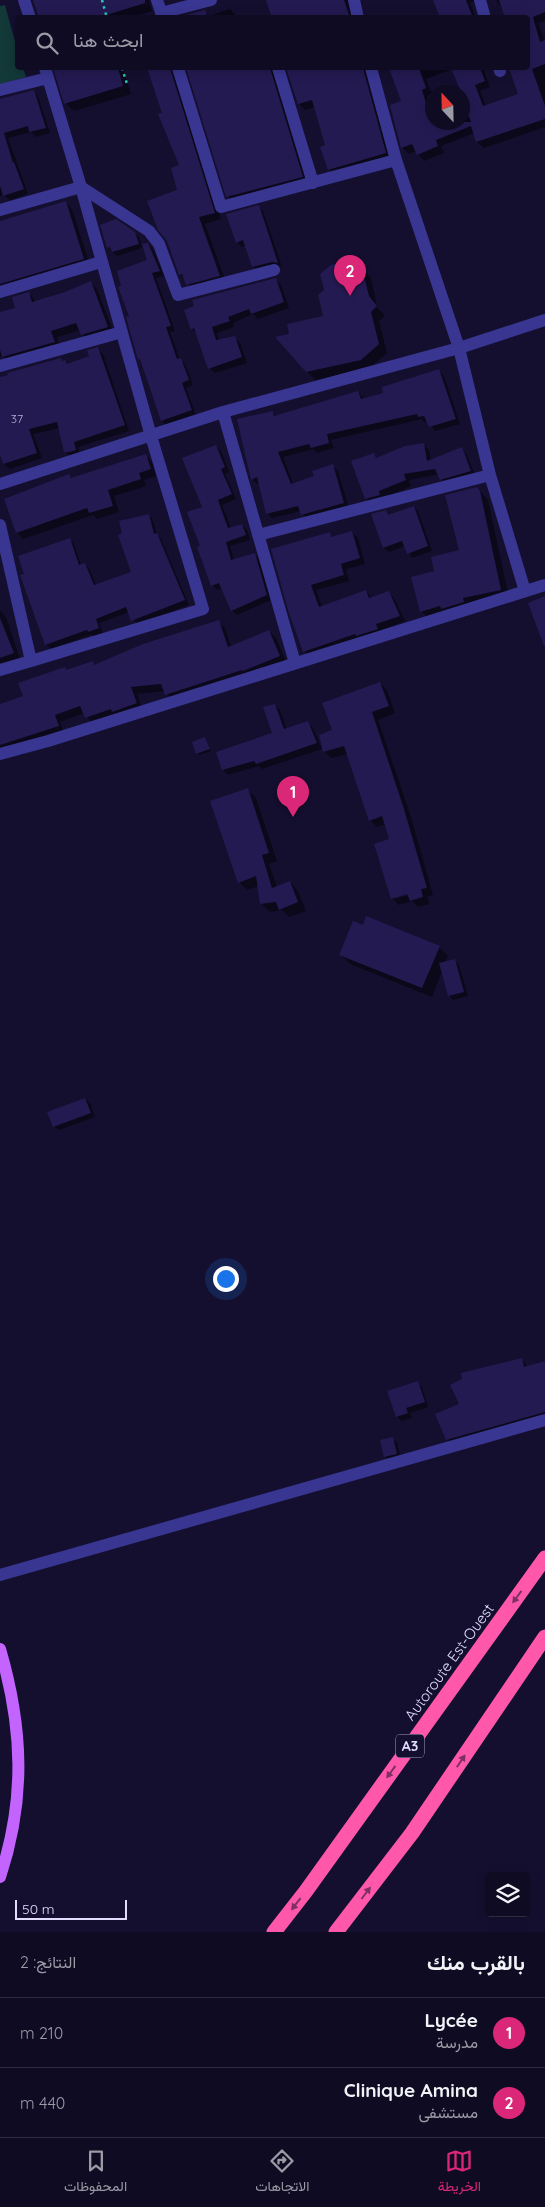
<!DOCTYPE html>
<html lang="ar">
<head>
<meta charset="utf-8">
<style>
	:root { --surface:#0f0b23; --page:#1d1930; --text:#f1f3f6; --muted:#9b9ba6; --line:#2f2b41; --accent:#db2777 }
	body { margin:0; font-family:Quicksand,Vazirmatn,sans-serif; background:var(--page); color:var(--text); direction:rtl }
	.controls { position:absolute; right:15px; bottom:15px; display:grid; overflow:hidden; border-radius:5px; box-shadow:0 2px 12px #0003 }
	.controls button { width:45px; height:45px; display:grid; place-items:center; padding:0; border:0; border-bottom:1px solid var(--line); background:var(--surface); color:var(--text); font:25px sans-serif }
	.compass { position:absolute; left:425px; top:85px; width:45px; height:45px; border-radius:50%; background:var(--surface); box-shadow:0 2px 12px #0003; rotate:338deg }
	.scale { position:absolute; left:15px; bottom:12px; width:112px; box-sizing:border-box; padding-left:5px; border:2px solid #e1ddff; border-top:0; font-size:14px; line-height:18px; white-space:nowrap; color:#e1ddff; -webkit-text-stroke:4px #140f2f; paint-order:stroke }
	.you { position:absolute; left:225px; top:1278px; width:18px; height:18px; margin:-12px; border:4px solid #fff; border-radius:50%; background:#1a73e8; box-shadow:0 0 0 8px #1a73e833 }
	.badge { display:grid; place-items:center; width:32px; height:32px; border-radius:50%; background:var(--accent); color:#fff; font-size:16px; font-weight:700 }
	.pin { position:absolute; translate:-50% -41px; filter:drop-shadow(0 1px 2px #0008) }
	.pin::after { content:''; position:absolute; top:26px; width:18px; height:15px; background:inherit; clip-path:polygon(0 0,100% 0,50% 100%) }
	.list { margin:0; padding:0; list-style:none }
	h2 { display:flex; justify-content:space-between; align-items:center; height:65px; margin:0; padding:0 20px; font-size:21px }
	h2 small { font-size:16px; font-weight:400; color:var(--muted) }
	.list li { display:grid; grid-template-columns:32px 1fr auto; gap:15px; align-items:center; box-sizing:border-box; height:70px; padding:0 20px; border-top:1px solid var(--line) }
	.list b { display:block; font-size:19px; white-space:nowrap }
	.list p { margin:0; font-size:16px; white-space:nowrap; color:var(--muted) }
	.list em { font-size:16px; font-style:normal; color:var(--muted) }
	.icon { flex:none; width:28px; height:28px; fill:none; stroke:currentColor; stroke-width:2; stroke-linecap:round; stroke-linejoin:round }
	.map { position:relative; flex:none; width:545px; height:1932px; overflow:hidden; direction:ltr }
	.search { position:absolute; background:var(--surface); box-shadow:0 2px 12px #0003; left:15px; right:15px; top:15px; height:55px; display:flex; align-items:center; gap:12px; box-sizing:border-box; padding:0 18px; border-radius:5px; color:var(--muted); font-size:19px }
	.sheet { height:205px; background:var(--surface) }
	nav { display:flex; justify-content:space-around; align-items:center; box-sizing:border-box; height:70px; border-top:1px solid var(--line); background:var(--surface); font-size:14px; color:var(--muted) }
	nav a { display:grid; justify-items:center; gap:2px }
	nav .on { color:var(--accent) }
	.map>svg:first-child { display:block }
</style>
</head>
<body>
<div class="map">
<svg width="545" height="1932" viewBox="0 0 545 1932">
	<rect width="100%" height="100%" fill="#140f2f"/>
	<path fill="#123938" d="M5 5 17 49 18 68H23L26 77 0 84V6Z"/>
	<path fill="#0007" fill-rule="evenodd" d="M35 0H149L152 11 132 18H40Z
		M270 0H348L354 18H274Z
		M434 0H478L470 3 476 18H441Z
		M496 0H545V21L538 23 545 41V127L484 148 477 142 474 133 441 146 444 153 424 161 416 151 409 154 402 147 403 102 390 68H483L490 87 480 91 486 106 520 94 510 68H528V18L505 12ZM453 69 465 104 462 105V122H432V111L427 96 432 94 426 79Z
		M230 9 238 18H184L205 11 209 16Z
		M55 68H123L131 94 74 111 65 103Z
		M147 68H181L176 78 221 219 205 224 226 282 194 291 180 274 179 190 181 166Z
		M188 68H281L308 183 234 203 228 196Z
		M288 68H367L392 160 336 176 329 169 326 146 315 107 305 110 299 104Z
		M33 91 38 96 50 133 36 137 31 132 8 138 28 194 10 200 4 195 0 196V100Z
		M66 202 72 209 90 265 0 293V222Z
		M259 207 263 211 282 267 277 266 258 271 253 267 246 245 241 247 237 242Z
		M116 221 139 237 142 248 117 256 109 249 117 246 116 244 108 248 102 226Z
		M148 244 153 249 164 276 156 278 175 331 170 332 180 360 185 364 193 385 186 388 196 415 167 426 162 421 143 363 139 359 130 317 149 260Z
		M362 269 371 278 377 307 385 316 379 321 387 353 370 368 316 380 306 371 290 335 325 317V291Z
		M275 279 281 285 289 308 258 319 253 314 233 323 234 327 217 333 219 341 234 337 240 343 247 363 215 373 209 368 197 334 192 329Z
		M91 282 97 289 114 334 89 341 80 330 57 337 61 349 10 363 3 356 0 357V314L17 309 29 293 36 302 65 293Z
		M98 349 103 354 129 431 78 447 81 456 71 457 65 451 60 428 33 434 42 458 10 469 4 464 0 453V379L60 359 69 365 90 357Z
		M438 370 444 376 460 424 435 431 428 421 424 422 422 419 331 440 334 448 317 453 313 449 283 457 293 484 315 477 333 466 338 471 349 508 307 520 301 511 272 518 267 513 260 483 257 484 252 479 272 412 276 416 358 392 364 399 385 393Z
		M423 444 429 450 431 461 462 449 467 455 476 477 446 485 439 474 409 480 411 486 372 504 366 498 373 455 378 459Z
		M216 446 221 451 229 472 225 474 236 499 222 505 231 528 242 525 247 530 250 540 230 546 234 560 255 555 260 560 271 600 237 615 232 610 223 588 217 590 212 585 201 547 203 507Z
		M146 456 152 462 156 476 144 480 146 486 114 496 119 512 97 519 93 515 23 539 17 533 69 475 72 479Z
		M477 488 488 500 509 598 429 619 421 611 436 572 460 551 447 496Z
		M414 507 418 511 432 551 412 558 405 546 389 552 384 548 372 515 386 512 389 516Z
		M149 515 153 520 157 535 161 539 189 605 137 624 129 612 99 623 103 633 93 636 92 634 51 649 46 644 69 539 74 544 81 565 85 564 89 568 96 585 133 572Z
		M352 532 358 538 365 564 346 569 349 581 316 590 322 607 366 591 372 598 388 592 394 598 405 621 310 657 305 651 290 613 329 534 333 538Z
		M0 610 6 617 20 659 0 667Z
		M218 622 225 628 231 647 269 631 276 638 286 662 173 701 165 691 137 694 142 710 93 724 84 713 60 722 64 732 0 753V705L25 697 67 671 92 663 95 666Z
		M380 683 387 690 395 713 378 720 411 817 433 895 427 897 430 904 418 907 412 901 399 905 392 898 391 840 386 824 377 827 370 820 348 754 331 758 324 751 334 731ZM413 891 414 893 395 899V896Z
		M275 705 280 710 287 730 308 723 313 728 322 749 262 769 259 766 228 775 223 770 274 734Z
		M205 738 211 751 199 755 197 753Z
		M247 790 256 798 277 861 269 864 277 887 290 882 298 891 306 911 289 917 282 910 270 912 261 903 259 886 247 890 239 882Z
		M439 947 448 956 445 963 454 960 459 965 468 996 453 1000 449 995 442 971 432 997 350 964 341 955Z
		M85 1099 90 1103 95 1117 59 1130 54 1126Z
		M522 1360 528 1368 545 1362V1419L453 1445 447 1439 460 1404Z
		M417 1382 422 1387 428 1407 410 1413 412 1418 402 1421 397 1417Z
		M393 1439 397 1443 401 1458 390 1461 385 1457Z"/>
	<path fill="#241a52" d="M33 0H145V3L97 18H39Z
		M266 0H344L350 18H272Z
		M433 0H466L473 18H440Z
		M499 0H545V12L533 17 540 42 545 40V64L532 69 545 106V119L476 142 471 126 436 140 438 146 417 155 412 144 401 148 390 105 401 101 389 68H419L426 88 422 90 432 122H471L462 100V92H461L451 68H480L485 81 475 85 483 106 518 94 509 68H528V18H505Z
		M205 10 208 18H183V16Z
		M53 68H118L123 86 64 104Z
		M147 68H170L215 213 199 217 220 276 186 285 182 274 179 275 167 241 158 230 147 201 177 190 171 168 179 165 158 114 162 113Z
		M186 68H270L303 177 226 197Z
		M286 68H363L386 153 328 170 320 147 325 145 312 100 298 104Z
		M34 90 46 128 29 132 28 126 4 133 13 163 14 162 24 189 3 196 0 186V99Z
		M66 201 84 259 0 284V221Z
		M259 205 278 263 272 262 252 267 243 240 236 243 226 214Z
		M116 219 135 232 139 244 112 252 110 247 107 248 100 225Z
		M148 243 160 271 152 273 171 326 166 327 177 359 181 358 189 380 182 383 192 410 161 421 140 359 138 360 126 317 129 316 118 287 121 286 117 271 147 260 142 244Z
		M349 257 359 268H362L369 296 377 306 371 312 379 344 361 360 306 372 275 337 289 334 287 324 323 316 318 295 324 290 320 274 331 265 343 262Z
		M276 278 284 302 251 314 249 309 228 317 230 321 212 327 216 340 235 336 242 357 208 369 194 328 191 330 184 310 194 306 192 300Z
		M91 281 108 327 81 335 76 323 51 331 55 342 2 357 0 350V312L15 308 12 297 29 292 32 302 65 292Z
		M98 347 125 425 74 442 76 450 69 452H64L57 422 29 429 37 453 3 464 0 455V377L8 375 7 373 61 358 62 361 65 360 67 364 89 356 87 350Z
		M439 369 456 419 429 427 424 416 418 417 417 414 327 434 329 443 311 448 309 444 278 452 291 484 314 476 312 471 333 464 344 503 301 515 298 506 266 514 257 477 251 480 237 419 273 411 274 416 358 391 361 399 383 393 382 387Z
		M424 443 427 461 462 447 471 471 440 480 435 469 404 474 406 480 379 491 380 495 365 499 351 461 374 453 376 458 405 446Z
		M216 445 225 467 221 469 232 494 218 500 228 528 242 524 246 535 226 542 231 560 255 553 267 595 231 611 219 583 211 586 197 547 200 546 187 512 202 507 182 458Z
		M146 454 151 469 139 473 141 479 108 490 113 506 89 513 87 508 16 533 4 499 69 474 71 478Z
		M477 487 480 491 501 590 463 598 464 602 441 609 440 606 420 612 411 577 434 571 431 557 459 550 445 495Z
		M414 506 428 546 407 554 402 541 383 548 371 514 386 510 388 515Z
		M149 514 154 534 157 533 185 600 131 621 126 607 96 619 99 628 88 632 87 630 45 645 20 575 24 574 18 556 70 538 79 565 85 563 94 585 131 572 118 535 122 533 119 521Z
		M352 531 360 558 341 564 344 575 311 585 319 607 366 590 369 598 389 591 400 616 376 624 378 629 356 636 355 634 303 652 288 610 271 549 330 532 331 537Z
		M545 596V646H544L528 603Z
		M0 618 14 653 0 658Z
		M219 620 228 647 269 630 280 656 243 671 242 670 165 695 161 684 131 687 137 703 112 712 111 709 85 718 80 706 55 715 59 726 0 745V704L23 696 18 683 65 667 66 670 93 661 94 665 143 644Z
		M380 682 389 706 372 712 404 809 427 888 421 889 423 897 410 901 407 894 391 899 374 844 389 839 382 816 369 821 344 746 323 752 319 735 332 730 322 703Z
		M275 704 284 729 308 721 317 743 256 764 254 761 222 770 216 752 272 733 263 707Z
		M205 737 210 749 196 754 192 742Z
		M248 788 269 853 262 855 272 888 290 881 298 902 279 910 276 902 260 904 256 876 238 883 210 801Z
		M366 916 440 946 422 988 339 955 353 921 363 925Z
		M455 959 464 992 448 996 439 963Z
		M85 1098 91 1113 53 1127 47 1112Z
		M522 1358 524 1367 545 1361V1412L446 1440 435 1414 459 1404 450 1385 462 1379 461 1373Z
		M418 1381 425 1402 406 1408 408 1413 396 1417 387 1391Z
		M393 1437 397 1454 384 1457 380 1440Z"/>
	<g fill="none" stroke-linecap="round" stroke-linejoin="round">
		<path stroke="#25cbbf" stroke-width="2.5" stroke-dasharray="2.5 4" stroke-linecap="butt" d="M102 0 107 18
			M122 68 127 84"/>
		<path stroke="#393692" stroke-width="12" d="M24 0 30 18
			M157 0 163 18
			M354 0 358 18
			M480 0 485 18
			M161 13 211 0
			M178 68 221 207 396 160
			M278 68 313 183
			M371 68 396 160 459 348 490 475 525 591
			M499 68 500 71
			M0 90 48 78
			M81 187 149 231 159 244 178 295 274 270
			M0 210 81 187 45 68
			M0 292 101 262
			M0 366 122 332
			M223 412 295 663
			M0 484 223 412 459 348 545 320
			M0 525 31 661 203 609 151 436 81 187
			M258 535 490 475
			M0 670 31 661
			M0 754 48 741 545 585
			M0 1575 545 1420"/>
		<path stroke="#c464ff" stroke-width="12" d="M0 1649C23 1728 26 1799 0 1877"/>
		<path stroke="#ff58aa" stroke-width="15" d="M274 1932 306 1891 545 1558
			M336 1932 412 1833 545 1637"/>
	</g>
	<defs><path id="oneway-solid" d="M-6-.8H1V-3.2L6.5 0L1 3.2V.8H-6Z" transform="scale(1.25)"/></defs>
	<g fill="#7e3066">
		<use href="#oneway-solid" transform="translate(517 1597) rotate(126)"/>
		<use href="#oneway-solid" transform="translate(461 1761) rotate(-56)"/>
		<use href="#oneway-solid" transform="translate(391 1772) rotate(126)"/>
		<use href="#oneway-solid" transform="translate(366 1893) rotate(-53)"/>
		<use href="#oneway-solid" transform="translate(296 1904) rotate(128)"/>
	</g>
	<g text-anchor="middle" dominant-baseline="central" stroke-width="4" stroke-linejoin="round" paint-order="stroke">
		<g font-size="12" fill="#b2acd4">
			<text x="17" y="418">37</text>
		</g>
		<rect fill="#140f2f" stroke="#a49fc1" stroke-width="1" x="396" y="1734.5" width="28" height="23" rx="4"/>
		<g font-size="14" font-weight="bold" fill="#e1ddff">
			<text x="410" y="1746">A3</text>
		</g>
		<g font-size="15" fill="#e1ddff" stroke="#140f2f">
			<text transform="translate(449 1662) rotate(-54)">Autoroute Est-Ouest</text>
		</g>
	</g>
</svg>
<div class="controls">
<button><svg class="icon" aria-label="layers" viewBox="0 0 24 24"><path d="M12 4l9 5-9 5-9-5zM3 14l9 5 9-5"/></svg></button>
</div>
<svg class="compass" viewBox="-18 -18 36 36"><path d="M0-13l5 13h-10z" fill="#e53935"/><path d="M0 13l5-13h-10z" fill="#9b9ba6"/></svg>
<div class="scale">50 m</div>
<div class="you"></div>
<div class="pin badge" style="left:293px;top:817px">1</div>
<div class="pin badge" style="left:350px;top:296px">2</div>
<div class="search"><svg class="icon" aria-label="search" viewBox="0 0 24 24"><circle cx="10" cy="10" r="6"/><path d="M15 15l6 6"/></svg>ابحث هنا</div>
</div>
<section class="sheet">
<h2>بالقرب منك<small>النتائج: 2</small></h2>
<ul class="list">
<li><span class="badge">1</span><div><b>Lycée</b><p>مدرسة</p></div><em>210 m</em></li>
<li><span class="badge">2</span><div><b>Clinique Amina</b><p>مستشفى</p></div><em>440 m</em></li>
</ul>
</section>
<nav>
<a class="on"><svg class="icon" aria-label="map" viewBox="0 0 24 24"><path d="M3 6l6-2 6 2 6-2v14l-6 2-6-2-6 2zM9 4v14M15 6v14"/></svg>الخريطة</a>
<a><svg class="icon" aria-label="directions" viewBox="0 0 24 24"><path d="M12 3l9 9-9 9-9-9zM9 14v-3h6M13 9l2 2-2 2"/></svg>الاتجاهات</a>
<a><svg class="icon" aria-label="saved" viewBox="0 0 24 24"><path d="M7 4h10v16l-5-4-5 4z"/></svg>المحفوظات</a>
</nav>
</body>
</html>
